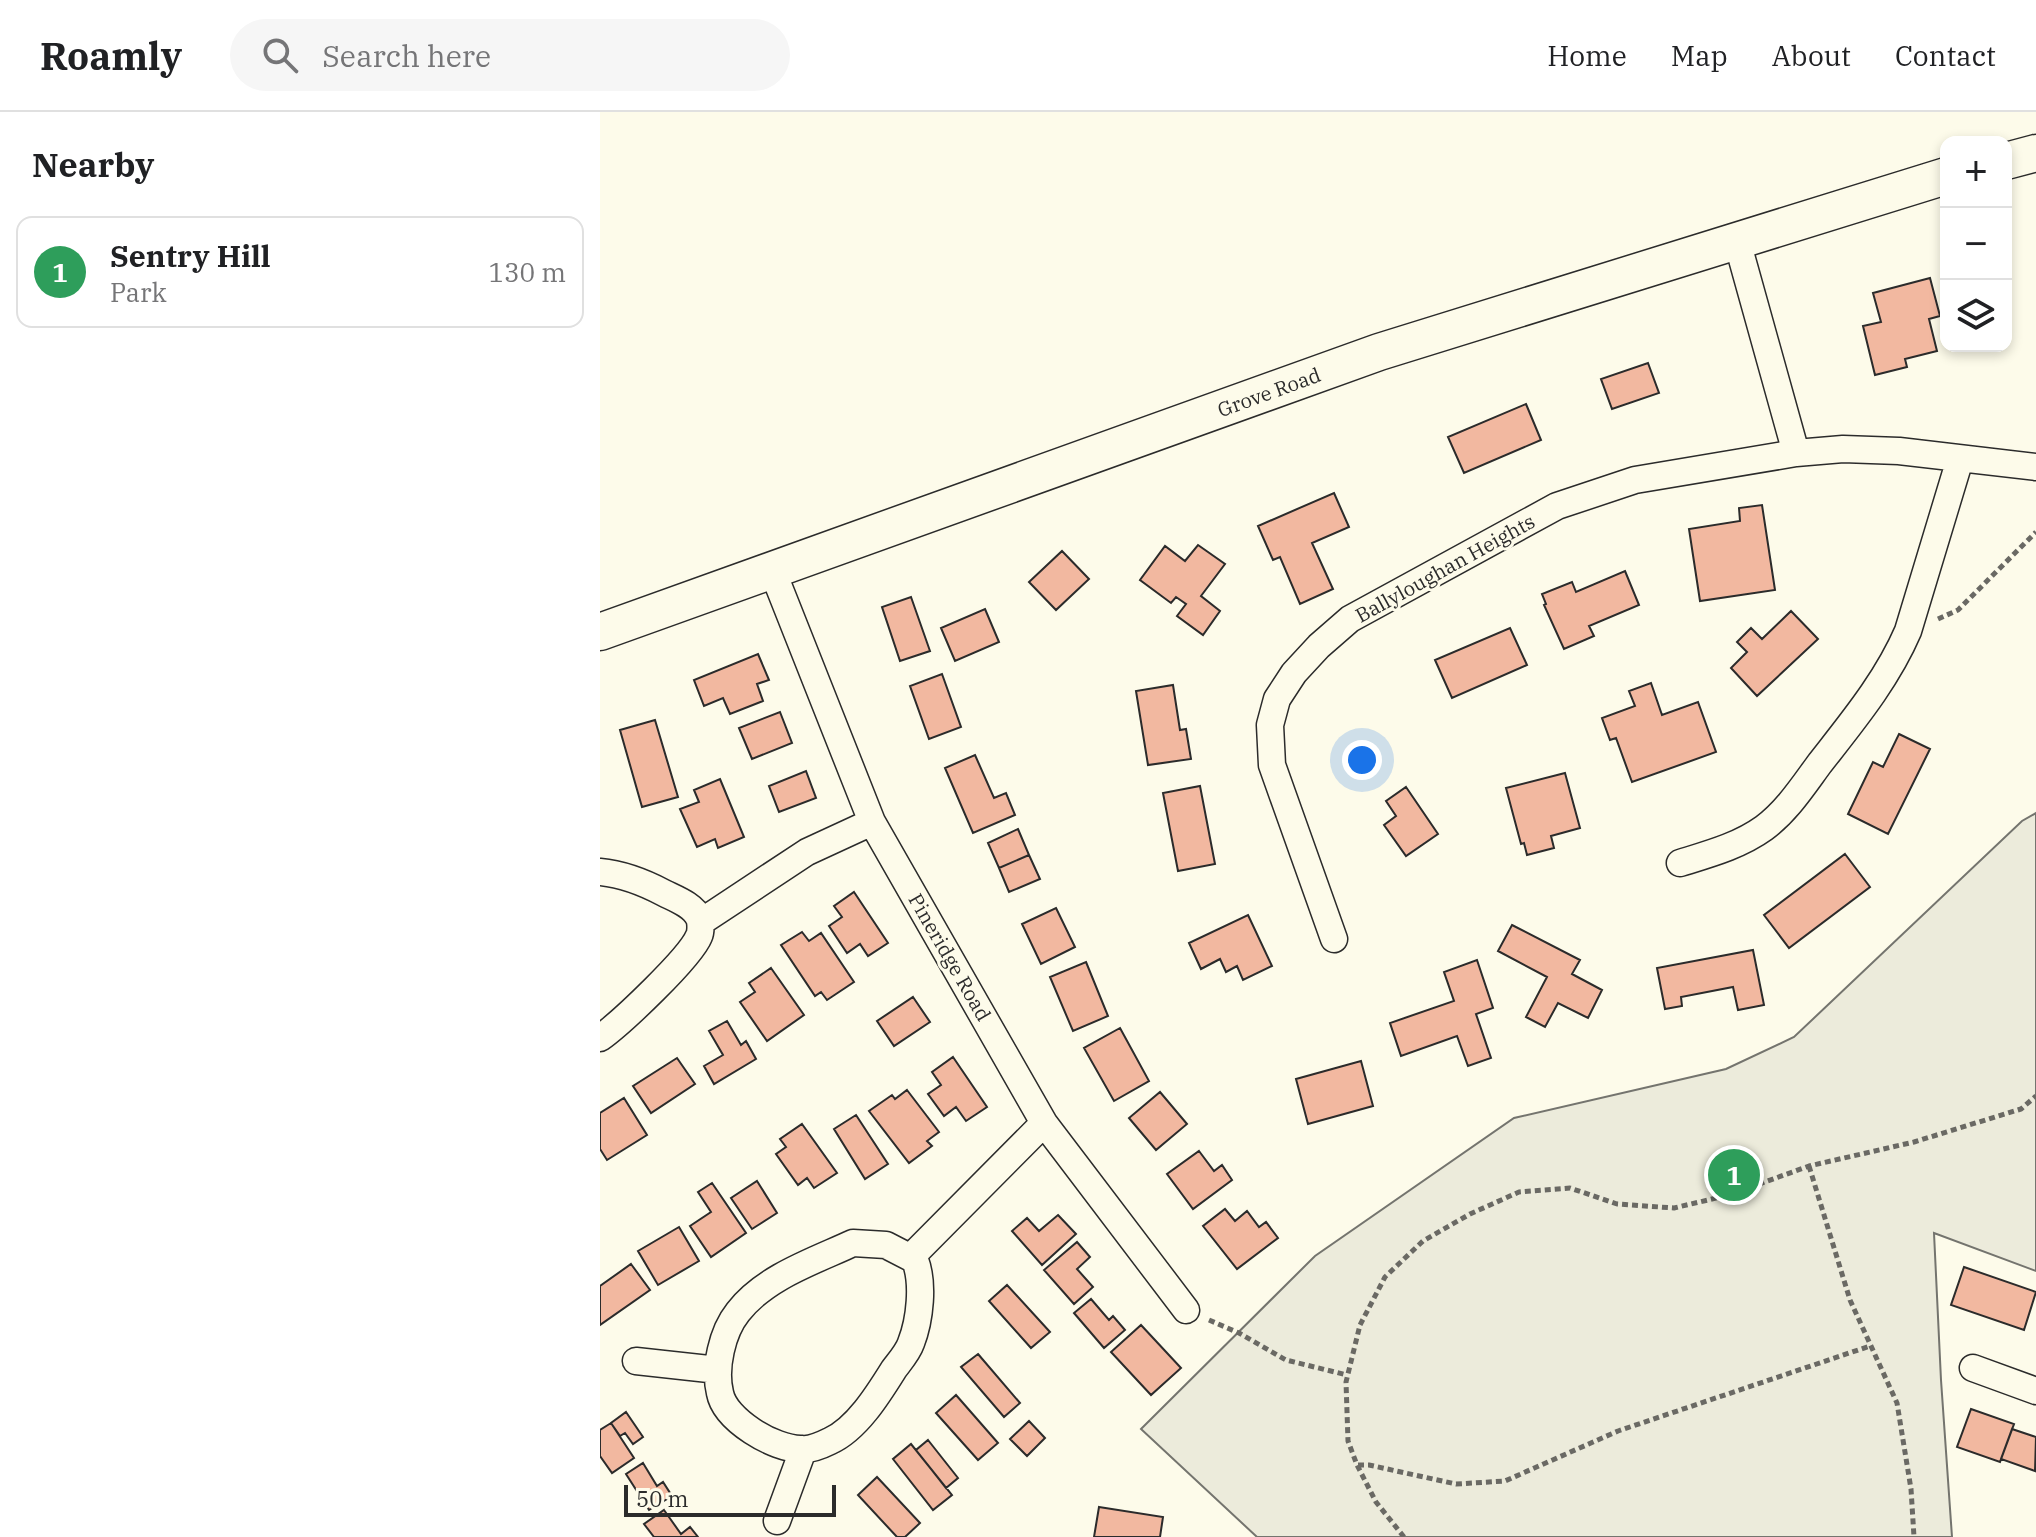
<!DOCTYPE html>
<html lang="en">
<head>
<meta charset="utf-8">
<style>
	:root { --surface:#fff; --page:#f6f6f6; --text:#202124; --muted:#757577; --line:#e0e0e0; --accent:#c62828 }
	body { margin:0; font-family:"IBM Plex Serif",serif; background:var(--page); color:var(--text) }
	.controls { position:absolute; right:24px; top:24px; display:grid; overflow:hidden; border-radius:16px; box-shadow:0 4px 12px #0003 }
	.controls button { width:72px; height:72px; display:grid; place-items:center; padding:0; border:0; border-bottom:2px solid var(--line); background:var(--surface); color:var(--text); font:40px sans-serif }
	.scale { position:absolute; left:24px; bottom:20px; width:212px; box-sizing:border-box; padding-left:8px; border:4px solid #2b2b2b; border-top:0; font-size:22px; line-height:28px; white-space:nowrap; color:#2b2b2b; -webkit-text-stroke:6px #fdfbea; paint-order:stroke }
	.you { position:absolute; left:762px; top:648px; width:28px; height:28px; margin:-20px; border:6px solid #fff; border-radius:50%; background:#1a73e8; box-shadow:0 0 0 12px #1a73e833 }
	.badge { display:grid; place-items:center; width:52px; height:52px; border-radius:50%; background:var(--accent); color:#fff; font-size:26px; font-weight:700 }
	.pin { position:absolute; translate:-50% -50%; border:4px solid #fff; box-shadow:0 2px 8px #0006 }
	.list { margin:0; padding:0; list-style:none }
	h2 { display:flex; justify-content:space-between; align-items:center; height:104px; margin:0; padding:0 32px; font-size:34px }
	h2 small { font-size:26px; font-weight:400; color:var(--muted) }
	.list li { display:grid; grid-template-columns:52px 1fr auto; gap:24px; align-items:center; box-sizing:border-box; height:112px; margin:0 16px 16px; padding:0 16px; border:2px solid var(--line); border-radius:16px }
	.list b { display:block; font-size:30px; white-space:nowrap }
	.list p { margin:0; font-size:26px; white-space:nowrap; color:var(--muted) }
	.list em { font-size:26px; font-style:normal; color:var(--muted) }
	.icon { flex:none; width:44px; height:44px; fill:none; stroke:currentColor; stroke-width:2; stroke-linecap:round; stroke-linejoin:round }
	.map { position:relative; flex:none; width:1436px; height:1425px; overflow:hidden }
	header { display:flex; align-items:center; gap:48px; box-sizing:border-box; height:112px; padding:0 40px; background:var(--surface); border-bottom:2px solid var(--line) }
	header strong { font-size:38px }
	nav { display:flex; gap:44px; margin-inline-start:auto; font-size:28px }
	.search { width:560px; height:72px; background:var(--page); display:flex; align-items:center; gap:20px; box-sizing:border-box; padding:0 28px; border-radius:44px; color:var(--muted); font-size:30px }
	main { display:flex }
	aside { flex:1; background:var(--surface) }
	.map>svg:first-child { display:block }
</style>
</head>
<body>
<header>
<strong>Roamly</strong>
<div class="search"><svg class="icon" aria-label="search" viewBox="0 0 24 24"><circle cx="10" cy="10" r="6"/><path d="M15 15l6 6"/></svg>Search here</div>
<nav><a>Home</a><a>Map</a><a>About</a><a>Contact</a></nav>
</header>
<main>
<aside>
<h2>Nearby<small></small></h2>
<ul class="list">
<li><span class="badge" style="background:#2e9e5b">1</span><div><b>Sentry Hill</b><p>Park</p></div><em>130 m</em></li>
</ul>
</aside>
<div class="map">
<svg width="1436" height="1425" viewBox="0 0 1436 1425">
	<rect width="100%" height="100%" fill="#fdfbea"/>
	<path fill="#ecebdb" stroke="#74746e" stroke-width="2" d="M1436 701V1159L1334 1121 1341 1268 1352 1425H657L541 1317 715 1144 914 1006 1126 957 1194 925 1422 709Z"/>
	<path fill="#f2b8a0" stroke="#2b2b2b" stroke-width="2" d="M1330 166 1340 204 1329 207 1337 239 1305 247 1307 255 1275 263 1263 214 1281 210 1273 181Z
		M1048 251 1059 281 1012 297 1001 267Z
		M926 292 941 328 864 361 848 325Z
		M734 381 749 415 712 431 733 477 700 492 680 445 673 448 658 414Z
		M1162 393 1175 478 1100 489 1089 417 1140 409 1139 396Z
		M598 433 625 452 601 484 620 499 603 523 577 504 586 492 576 485 571 491 540 468 565 434 585 449Z
		M462 439 489 467 456 498 429 470Z
		M1025 459 1039 493 989 514 994 524 964 537 944 493 946 492 942 482 972 470 976 480Z
		M311 485 330 539 300 549 282 495Z
		M385 497 399 530 355 549 341 516Z
		M1191 499 1218 527 1157 584 1131 556 1147 540 1137 530 1151 516 1162 527Z
		M910 516 927 553 852 586 835 548Z
		M158 542 169 568 157 572 163 589 130 602 123 586 104 594 94 568Z
		M342 562 361 615 329 627 310 574Z
		M1051 571 1062 603 1098 590 1116 640 1032 670 1016 626 1010 628 1002 606 1035 594 1029 579Z
		M573 573 580 618 586 617 591 647 548 653 536 579Z
		M180 600 192 631 152 647 139 616Z
		M55 608 78 685 42 695 20 618Z
		M1299 622 1330 637 1288 722 1248 702 1273 650 1283 655Z
		M375 643 394 686 406 681 415 703 373 721 345 656Z
		M206 659 216 686 179 700 169 674Z
		M965 661 980 716 951 724 954 736 927 743 924 731 921 732 906 676Z
		M120 667 144 725 118 736 115 727 97 735 80 697 99 690 94 678Z
		M600 674 615 752 578 759 563 681Z
		M806 675 838 722 806 744 784 713 796 704 786 689Z
		M418 717 429 743 399 756 388 731Z
		M1245 742 1270 775 1189 836 1164 803Z
		M429 743 440 767 409 780 399 756Z
		M254 780 288 831 268 844 260 832 247 841 229 814 242 805 234 794Z
		M456 796 475 835 441 852 422 812Z
		M648 803 672 854 643 868 637 854 626 860 620 847 601 857 589 831Z
		M912 813 980 848 972 862 1002 878 988 906 958 891 945 915 926 905 947 865 898 839Z
		M202 820 209 829 221 821 254 870 227 888 221 880 215 884 181 833Z
		M1153 838 1164 893 1138 898 1133 875 1081 885 1082 894 1065 897 1057 856Z
		M877 848 893 896 876 902 891 946 868 954 857 924 801 944 790 911 854 889 844 860Z
		M486 850 508 904 473 919 450 865Z
		M171 856 204 903 167 929 140 890 155 880 149 871Z
		M313 885 330 910 294 934 277 909Z
		M127 909 141 933 146 929 156 947 114 972 104 954 123 943 109 919Z
		M520 916 549 969 514 989 484 936Z
		M353 945 387 995 366 1009 356 995 344 1004 328 982 341 973 332 960Z
		M77 946 95 972 51 1001 33 974Z
		M761 949 773 994 708 1012 696 967Z
		M307 978 339 1020 327 1029 332 1034 309 1051 269 999 292 983 295 987Z
		M560 980 587 1012 556 1038 529 1006Z
		M24 986 47 1023 7 1048 0 1037V1001Z
		M256 1003 288 1052 265 1067 234 1017Z
		M202 1012 237 1061 214 1076 207 1066 198 1073 176 1042 186 1035 180 1027Z
		M599 1039 614 1059 622 1053 632 1068 593 1097 567 1062Z
		M157 1069 177 1101 152 1117 131 1086Z
		M112 1071 146 1121 111 1145 90 1114 111 1100 98 1080Z
		M625 1097 635 1109 647 1099 659 1115 666 1110 678 1126 637 1157 603 1114Z
		M458 1103 476 1122 442 1153 412 1119 427 1106 439 1119Z
		M79 1115 99 1149 58 1173 38 1139Z
		M477 1130 490 1145 477 1157 493 1175 474 1192 444 1158Z
		M31 1152 50 1178 0 1213V1174Z
		M1364 1155 1436 1180 1424 1218 1351 1193Z
		M407 1173 450 1220 431 1236 389 1189Z
		M491 1187 509 1208 513 1204 525 1218 504 1236 474 1201Z
		M541 1213 581 1256 551 1283 511 1240Z
		M378 1242 420 1291 404 1305 361 1255Z
		M356 1283 398 1331 378 1348 336 1301Z
		M1371 1297 1414 1312 1400 1350 1357 1335Z
		M26 1300 43 1325 33 1332 25 1321 20 1324 11 1311Z
		M429 1309 445 1326 427 1344 410 1327Z
		M11 1311 34 1346 12 1361 0 1344V1318Z
		M1412 1317 1436 1325 1435 1359 1401 1347Z
		M328 1328 358 1366 346 1376 316 1338Z
		M311 1332 352 1383 333 1398 293 1347Z
		M43 1351 57 1374 63 1370 72 1384 49 1398 26 1362Z
		M277 1365 320 1411 305 1425H297L258 1383Z
		M499 1395 563 1405 560 1425H494Z
		M64 1398 81 1422 90 1415 98 1425H54L44 1412Z"/>
	<g fill="none" stroke-linecap="round" stroke-linejoin="round">
		<defs>
			<path id="street" d="M1137 129 1196 341
				M173 460 272 710 444 1011 586 1198
				M1080 751C1109 742 1139 734 1164 716 1187 699 1203 674 1220 651 1252 610 1287 568 1308 519L1360 347
				M0 760C22 762 45 771 64 781 76 787 93 793 99 806 101 810 101 820 99 824 90 846 21 911 0 926
				M101 810 207 740 272 710
				M734 827 672 653 670 613 677 587 694 561 719 534 750 507 957 394 1035 368 1196 341 1243 337 1299 339 1436 355
				M253 1131 286 1133 315 1148C324 1171 320 1208 311 1231 308 1240 300 1249 294 1257 279 1281 257 1317 230 1329 222 1333 209 1338 201 1337 174 1337 125 1308 120 1281 114 1256 122 1220 138 1200 165 1165 214 1149 253 1131Z
				M312 1144 444 1011
				M36 1249 118 1258
				M1373 1256 1436 1279
				M177 1409 203 1338"/>
			<path id="secondary" d="M1406 49 1436 41
				M0 520 779 240 1346 64"/>
		</defs>
		<use href="#street" stroke="#2b2b2b" stroke-width="29"/>
		<use href="#secondary" stroke="#2b2b2b" stroke-width="39"/>
		<path stroke="#6a6964" stroke-width="5" stroke-dasharray="6 4" stroke-linecap="butt" d="M1338 507 1358 498 1436 420
			M1209 1054 1250 1188 1297 1291 1311 1377 1314 1425
			M609 1208 639 1221 686 1248 747 1263
			M758 1353H769L856 1372 905 1369 1018 1319 1270 1234
			M804 1425 776 1390 757 1353 748 1329 746 1270 760 1213 785 1165 823 1129 870 1102 919 1080 970 1076 1017 1092 1074 1096 1129 1083 1209 1054 1314 1030 1421 997 1436 984"/>
		<use href="#street" stroke="#fdfbea" stroke-width="26"/>
		<use href="#secondary" stroke="#fdfbea" stroke-width="36"/>
	</g>
	<g text-anchor="middle" dominant-baseline="central" stroke-width="6" stroke-linejoin="round" paint-order="stroke">
		<g font-size="20" fill="#2b2b2b" stroke="#fdfbea">
			<text transform="translate(669 280) rotate(-20)">Grove Road</text>
			<text transform="translate(845 456) rotate(-29)">Ballyloughan Heights</text>
			<text transform="translate(350 845) rotate(60)">Pineridge Road</text>
		</g>
	</g>
</svg>
<div class="controls">
<button>+</button>
<button>−</button>
<button><svg class="icon" aria-label="layers" viewBox="0 0 24 24"><path d="M12 4l9 5-9 5-9-5zM3 14l9 5 9-5"/></svg></button>
</div>
<div class="scale">50 m</div>
<div class="you"></div>
<div class="pin badge" style="left:1134px;top:1063px;background:#2e9e5b">1</div>
</div>
</main>
</body>
</html>
